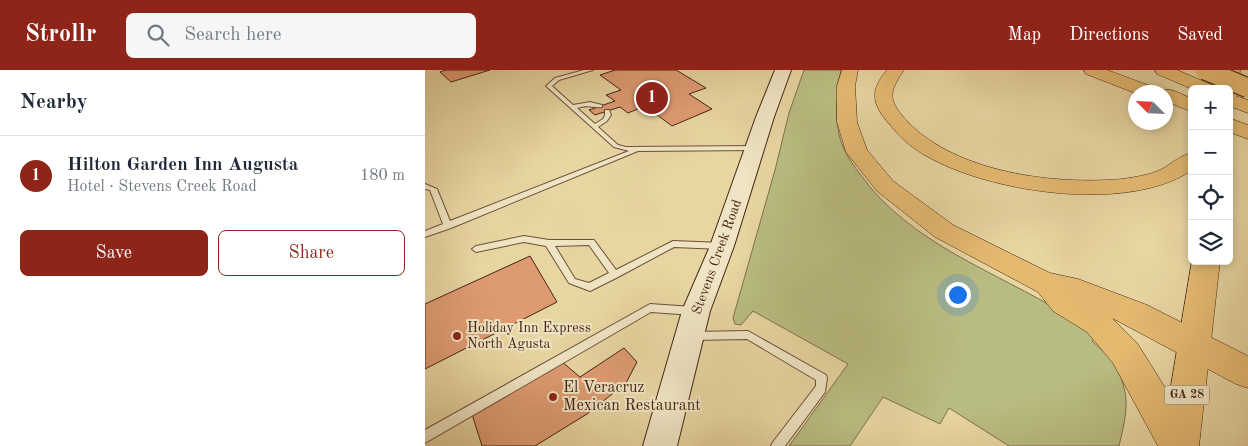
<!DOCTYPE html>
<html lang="en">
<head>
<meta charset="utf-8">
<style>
	:root { --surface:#fff; --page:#f6f6f7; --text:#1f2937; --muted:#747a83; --line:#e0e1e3; --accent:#8f2418 }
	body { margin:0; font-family:"Old Standard TT",serif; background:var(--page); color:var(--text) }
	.controls { position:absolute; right:15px; top:15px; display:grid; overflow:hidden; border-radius:8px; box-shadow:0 2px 8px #0003 }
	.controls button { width:45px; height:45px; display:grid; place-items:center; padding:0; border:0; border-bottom:1px solid var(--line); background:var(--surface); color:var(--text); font:25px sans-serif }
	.compass { position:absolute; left:703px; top:15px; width:45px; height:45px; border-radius:50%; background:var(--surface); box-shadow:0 2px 8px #0003; rotate:294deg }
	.you { position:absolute; left:532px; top:224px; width:18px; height:18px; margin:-12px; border:4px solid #fff; border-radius:50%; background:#1a73e8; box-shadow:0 0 0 8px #1a73e833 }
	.badge { display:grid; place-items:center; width:32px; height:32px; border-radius:50%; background:var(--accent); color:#fff; font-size:16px; font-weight:700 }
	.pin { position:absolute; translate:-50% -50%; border:2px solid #fff; box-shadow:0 1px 5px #0006 }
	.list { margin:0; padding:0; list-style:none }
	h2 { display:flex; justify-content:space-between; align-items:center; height:65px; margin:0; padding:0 20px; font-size:21px }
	h2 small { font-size:16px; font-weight:400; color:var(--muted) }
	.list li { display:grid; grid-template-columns:32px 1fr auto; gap:15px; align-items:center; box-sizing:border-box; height:80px; padding:0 20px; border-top:1px solid var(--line) }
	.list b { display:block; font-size:19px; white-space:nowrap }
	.list p { margin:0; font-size:16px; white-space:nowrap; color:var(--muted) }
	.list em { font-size:16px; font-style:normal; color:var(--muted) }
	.actions { display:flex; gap:10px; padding:15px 20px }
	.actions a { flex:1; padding:11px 0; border:1px solid var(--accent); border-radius:8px; text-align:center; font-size:18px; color:var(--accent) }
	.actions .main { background:var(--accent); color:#fff }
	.icon { flex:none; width:28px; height:28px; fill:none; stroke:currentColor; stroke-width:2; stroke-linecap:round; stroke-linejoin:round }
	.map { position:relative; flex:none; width:823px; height:376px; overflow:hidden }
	header { display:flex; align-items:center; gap:30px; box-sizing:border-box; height:70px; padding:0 25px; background:var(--accent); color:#fff }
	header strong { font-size:24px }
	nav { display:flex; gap:28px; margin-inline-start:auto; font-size:18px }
	.search { width:350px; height:45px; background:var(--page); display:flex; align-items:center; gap:12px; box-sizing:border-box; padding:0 18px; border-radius:8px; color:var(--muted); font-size:19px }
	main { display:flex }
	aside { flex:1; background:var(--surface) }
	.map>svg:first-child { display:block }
</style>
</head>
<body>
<header>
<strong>Strollr</strong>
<div class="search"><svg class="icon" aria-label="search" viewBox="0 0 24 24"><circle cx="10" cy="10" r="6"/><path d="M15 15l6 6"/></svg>Search here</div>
<nav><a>Map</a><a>Directions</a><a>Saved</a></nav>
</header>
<main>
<aside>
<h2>Nearby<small></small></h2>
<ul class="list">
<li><span class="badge">1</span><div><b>Hilton Garden Inn Augusta</b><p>Hotel · Stevens Creek Road</p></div><em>180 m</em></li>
</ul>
<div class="actions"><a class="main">Save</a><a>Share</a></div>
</aside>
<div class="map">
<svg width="823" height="376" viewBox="0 0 823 376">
	<rect width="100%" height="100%" fill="#e7d5a2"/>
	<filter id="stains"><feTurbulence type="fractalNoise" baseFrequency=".004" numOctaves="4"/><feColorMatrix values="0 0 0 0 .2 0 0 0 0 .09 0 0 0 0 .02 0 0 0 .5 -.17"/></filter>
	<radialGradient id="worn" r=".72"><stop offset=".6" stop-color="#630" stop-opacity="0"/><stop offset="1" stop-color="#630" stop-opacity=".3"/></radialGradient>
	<path fill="#b9bc82" stroke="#7f704c" d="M379 0H417C413 21 409 42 414 64 417 79 426 92 435 104 485 174 570 201 640 244 651 251 661 259 671 266L667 271 679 282H686C704 326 705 330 694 376H584L524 338 515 354 458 327 425 376H364L423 294 328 241 316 255 310 254 308 248 350 100 364 43Z"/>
	<path fill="#de9b72" stroke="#452415" d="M21 0H65L26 12 15 2Z
		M190 0H251L281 18 264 24 287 39 247 56 220 36 203 43 195 37 170 45 164 40 190 31 181 25 196 20 175 5Z
		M105 186 132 232 0 299V234Z
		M199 278 212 292 201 313 162 344 110 376H57L46 341 136 291 155 307Z"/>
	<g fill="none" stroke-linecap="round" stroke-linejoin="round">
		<defs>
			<path id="lane" d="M159 0H168L134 10 127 16 148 35 165 32 177 35V37C167 38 164 34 152 38L170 54 178 49 180 45V40H184L186 45 182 51 173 57 193 75 201 77 330 76 333 78 330 80 213 81 26 158 0 167V161L18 154 5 120 0 119V114L12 119 25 151 204 81 189 77 121 16 130 8Z
				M99 166 124 170H169L191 200 248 171 297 173 301 176 297 179 249 177 193 207 165 221 144 213 121 176 99 172 51 182 47 179 51 176ZM164 175 184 203 164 213 150 209 130 176Z
				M225 234 268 237 271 238 273 241 271 244 268 245 226 242 0 373V360Z
				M323 261 401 305 402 308 400 322 360 376H346L348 372 391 316V310L322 269 267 270 263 269 262 266 263 263 267 262Z"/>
			<path id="secondary" d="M350 0H366L349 47 309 176 285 241 252 376H218L257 241 285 176 331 47Z"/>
			<path id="primary" d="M799 0H815L813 24 810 28 804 29V19H796Z
				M767 191H795L774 376H736Z"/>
			<path id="highway" d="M417 0H433L430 16 432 52 442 80 468 111 528 155 625 203 653 209 722 235 823 286V318L811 314 687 248 712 273 768 362 773 376H733L688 293 662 262 628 241 613 222 510 167 452 121 421 82 412 52V16Z
				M462 0H479C463 23 463 31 483 52 532 103 630 115 697 109 711 107 725 105 737 99 747 93 756 85 767 83V100C705 143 570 123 507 89 491 81 477 70 466 56 448 36 443 22 462 0Z
				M659 0H682L731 18 733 21C744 16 756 24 767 29V42L740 31V22L710 23 661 4Z
				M730 0H752L787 15 790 19H767L732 4Z
				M804 24 823 30V43L804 36Z
				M804 48 823 55V69L804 62Z"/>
		</defs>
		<use href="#lane" stroke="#6e5038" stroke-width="2"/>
		<use href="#secondary" stroke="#452415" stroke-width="2"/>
		<use href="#primary" stroke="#452415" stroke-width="1"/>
		<use href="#highway" stroke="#452415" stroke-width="1"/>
		<use href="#lane" fill="#efe4c3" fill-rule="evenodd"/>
		<use href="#secondary" fill="#efe4c3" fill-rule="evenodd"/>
		<use href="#primary" fill="#e4ba71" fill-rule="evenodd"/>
		<use href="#highway" fill="#e4ba71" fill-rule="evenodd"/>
		<defs>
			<path id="highway-bridge" d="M780 0 823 18"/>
		</defs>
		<use href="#highway-bridge" stroke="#452415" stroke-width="21" stroke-linecap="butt"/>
		<use href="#highway-bridge" stroke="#e4ba71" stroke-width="19"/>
	</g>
	<g fill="#8f2418" stroke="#efe4c3" stroke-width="2">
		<circle cx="32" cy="266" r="5"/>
		<circle cx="128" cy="327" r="5"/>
	</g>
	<g text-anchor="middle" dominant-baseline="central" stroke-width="4" stroke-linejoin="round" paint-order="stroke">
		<rect fill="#efe4c3" stroke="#785e49" stroke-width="1" x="739.5" y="315.5" width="45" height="19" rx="4"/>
		<g font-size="12" font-weight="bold" fill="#452415">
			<text x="762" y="325">GA 28</text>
		</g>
		<g font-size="14" fill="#452415" stroke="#efe4c3">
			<text transform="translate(292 187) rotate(-70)">Stevens Creek Road</text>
		</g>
		<g font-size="14" fill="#452415" stroke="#efe4c3" text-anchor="start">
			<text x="42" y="258">Holiday Inn Express<tspan x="42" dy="16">North Agusta</tspan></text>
		</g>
		<g font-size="16" fill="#452415" stroke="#efe4c3" text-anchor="start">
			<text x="138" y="318">El Veracruz<tspan x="138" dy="18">Mexican Restaurant</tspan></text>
		</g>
	</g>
	<rect width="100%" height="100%" filter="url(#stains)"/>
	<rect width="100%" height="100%" fill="url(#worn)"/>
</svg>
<div class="controls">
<button>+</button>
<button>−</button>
<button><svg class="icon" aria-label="locate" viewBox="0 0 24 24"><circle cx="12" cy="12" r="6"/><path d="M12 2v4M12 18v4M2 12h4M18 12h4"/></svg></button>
<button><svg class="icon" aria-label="layers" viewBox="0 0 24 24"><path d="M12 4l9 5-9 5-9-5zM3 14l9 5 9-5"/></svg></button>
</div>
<svg class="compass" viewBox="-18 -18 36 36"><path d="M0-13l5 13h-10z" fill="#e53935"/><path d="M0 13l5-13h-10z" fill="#747a83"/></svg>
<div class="you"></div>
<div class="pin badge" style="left:227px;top:28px">1</div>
</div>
</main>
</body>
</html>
